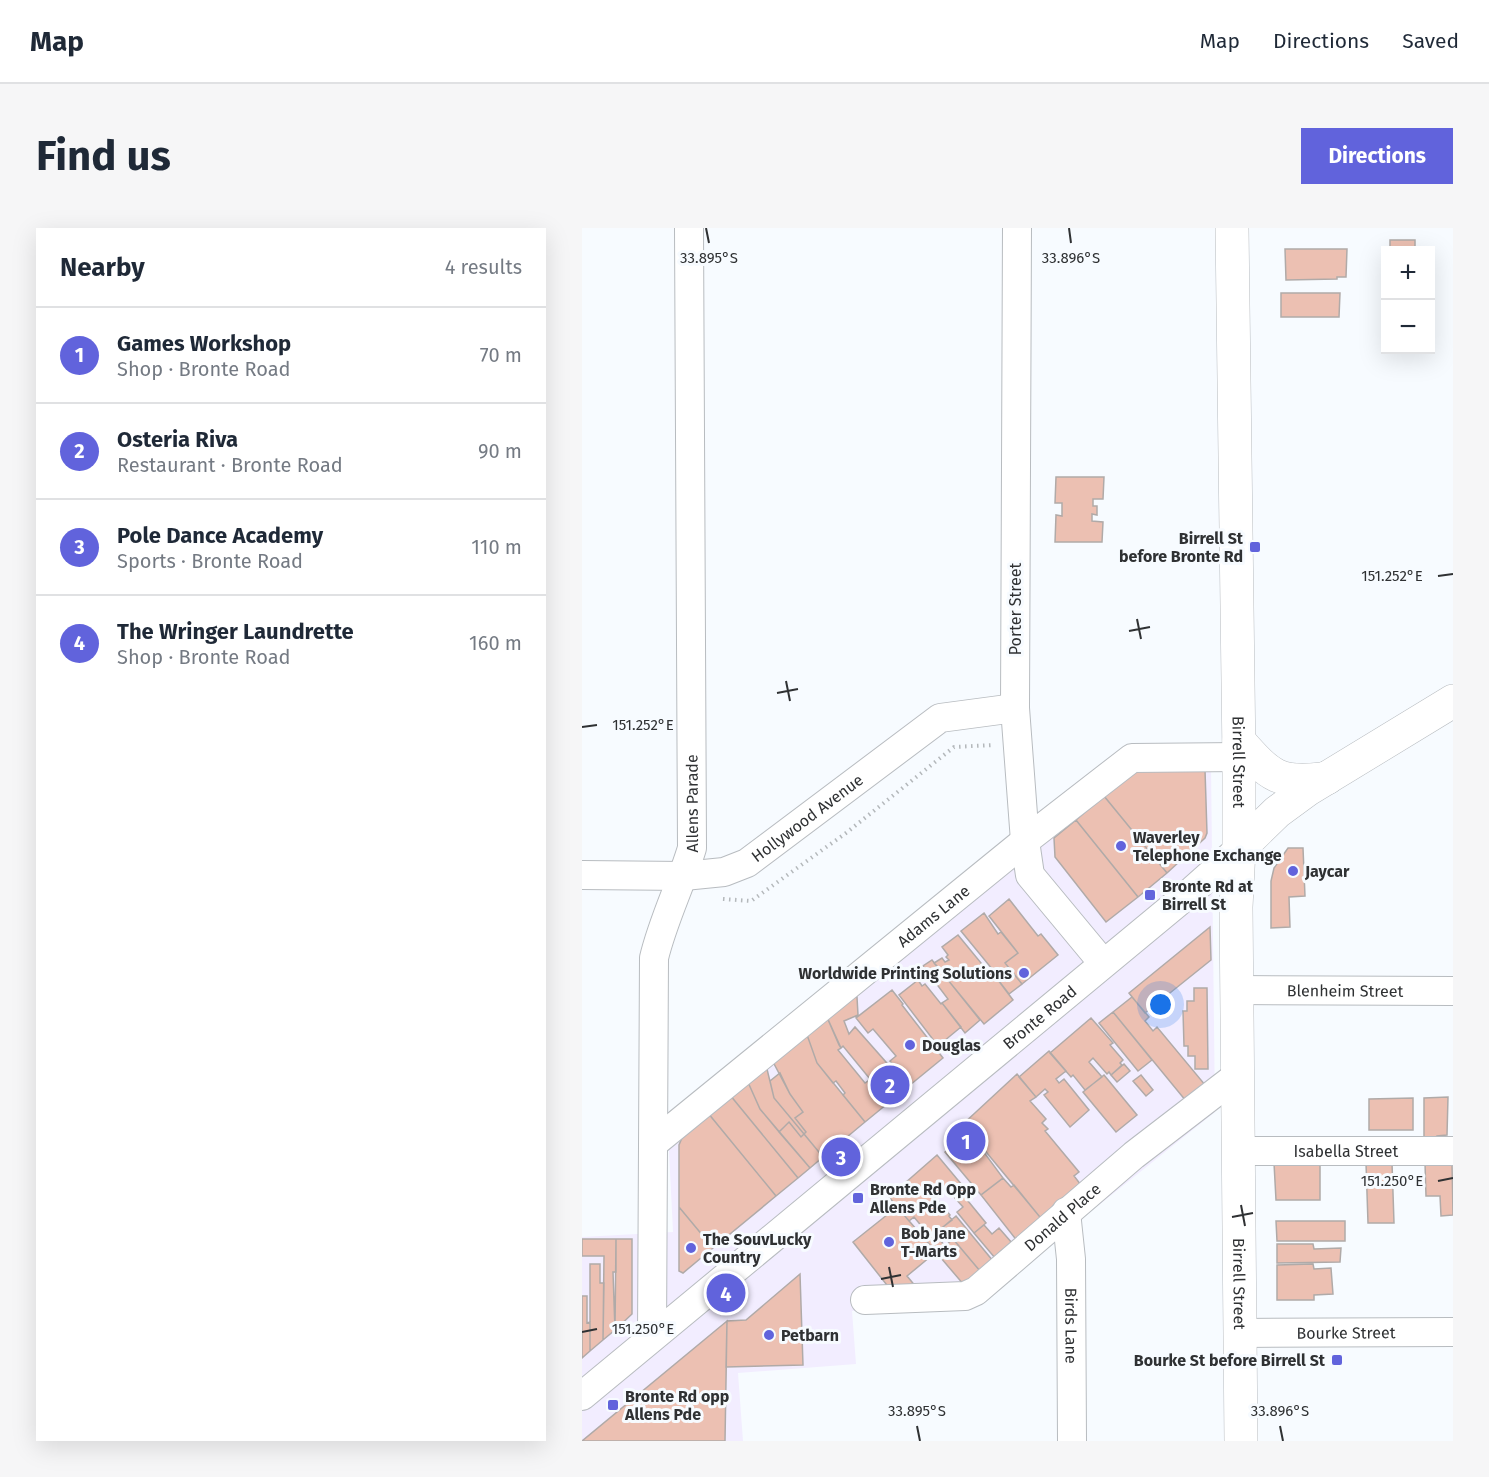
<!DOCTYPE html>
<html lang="en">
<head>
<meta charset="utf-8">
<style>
	:root { --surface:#fff; --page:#f6f6f7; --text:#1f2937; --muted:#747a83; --line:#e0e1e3; --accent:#6163dc }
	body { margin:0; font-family:"Fira Sans",sans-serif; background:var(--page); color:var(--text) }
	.controls { position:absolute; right:18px; top:18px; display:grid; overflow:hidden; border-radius:0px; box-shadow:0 6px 24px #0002 }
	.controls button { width:54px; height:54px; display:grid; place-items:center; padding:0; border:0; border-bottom:2px solid var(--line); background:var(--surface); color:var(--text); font:30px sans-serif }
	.you { position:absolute; left:579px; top:777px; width:21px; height:21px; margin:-15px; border:4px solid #fff; border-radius:50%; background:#1a73e8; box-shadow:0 0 0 9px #1a73e833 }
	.badge { display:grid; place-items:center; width:39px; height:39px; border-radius:50%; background:var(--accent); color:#fff; font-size:20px; font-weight:700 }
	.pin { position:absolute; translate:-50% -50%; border:3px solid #fff; box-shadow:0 2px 6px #0006 }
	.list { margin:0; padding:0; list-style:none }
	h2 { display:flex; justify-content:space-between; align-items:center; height:78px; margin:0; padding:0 24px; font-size:26px }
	h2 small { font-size:20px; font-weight:400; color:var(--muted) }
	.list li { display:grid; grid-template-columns:39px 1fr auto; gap:18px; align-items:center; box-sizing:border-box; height:96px; padding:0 24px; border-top:2px solid var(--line) }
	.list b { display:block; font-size:22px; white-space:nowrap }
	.list p { margin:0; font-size:20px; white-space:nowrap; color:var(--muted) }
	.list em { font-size:20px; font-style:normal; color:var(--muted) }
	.map { position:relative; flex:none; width:871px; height:1213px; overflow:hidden; border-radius:0px }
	header { display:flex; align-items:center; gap:36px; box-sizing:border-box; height:84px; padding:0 30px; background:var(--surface); border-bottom:2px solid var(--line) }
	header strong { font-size:28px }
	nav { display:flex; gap:33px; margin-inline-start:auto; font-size:21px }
	.intro { display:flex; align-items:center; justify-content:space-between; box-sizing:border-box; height:144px; padding:0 36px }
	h1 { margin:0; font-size:42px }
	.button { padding:15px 27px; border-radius:0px; background:var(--accent); color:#fff; font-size:21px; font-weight:700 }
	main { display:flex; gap:36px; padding:0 36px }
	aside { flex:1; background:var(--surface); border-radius:0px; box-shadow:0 6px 24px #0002 }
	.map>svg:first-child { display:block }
</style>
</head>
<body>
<header>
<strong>Map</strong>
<nav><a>Map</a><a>Directions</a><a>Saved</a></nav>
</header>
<div class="intro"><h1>Find us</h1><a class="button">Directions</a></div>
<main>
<aside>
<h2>Nearby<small>4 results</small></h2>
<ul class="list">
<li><span class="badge">1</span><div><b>Games Workshop</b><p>Shop · Bronte Road</p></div><em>70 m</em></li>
<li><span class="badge">2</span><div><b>Osteria Riva</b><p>Restaurant · Bronte Road</p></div><em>90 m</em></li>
<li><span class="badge">3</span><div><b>Pole Dance Academy</b><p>Sports · Bronte Road</p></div><em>110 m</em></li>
<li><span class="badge">4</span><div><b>The Wringer Laundrette</b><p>Shop · Bronte Road</p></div><em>160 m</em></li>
</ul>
</aside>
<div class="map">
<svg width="871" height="1213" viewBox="0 0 871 1213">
	<rect width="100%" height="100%" fill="#f7fbff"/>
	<path fill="#f2edff" d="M557 532 629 539 633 884 401 1070 270 1083 274 1136 156 1145 161 1213H0V1009L91 1004 86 903Z"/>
	<path fill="#ecc0b2" stroke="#b0aaa8" stroke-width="1.5" d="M808 12H833V21L836 20V22H808Z
		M703 21H765L764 49H755V51L704 52Z
		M699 65H758L757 89H699Z
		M474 249H522L521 271H511V278H515V287L510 286V293L521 294 520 314H473L474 287 480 288V275H473Z
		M623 542 625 605 623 610 585 645 522 568 552 543Z
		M522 568 585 645 556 669 494 592Z
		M494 592 556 669 524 694 473 629 472 610Z
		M706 620H721L723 668 707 669 708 699 689 700V653L692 640Z
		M427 671 456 708 459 706 476 727 440 756 423 735 436 725 407 688Z
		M402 685 416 706 419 704 436 725 423 735 440 756 427 766 410 744 411 742 379 703Z
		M628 699 629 732 563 785 547 765Z
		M376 707 408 746 410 744 431 772 402 796 352 735 360 730 363 734 367 732 364 729 366 727 360 719Z
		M350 732 398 792 383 805 360 775 366 771 341 738Z
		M336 752 340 758 343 756 359 776 360 775 379 799 356 818 317 767Z
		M612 760H625L626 841H613V828H606V818H602L601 783H605V773H612Z
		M310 762 321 776 320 777 361 830 328 857 308 833 314 828 291 801 286 805 274 790Z
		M275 769 276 787 262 793 267 806 273 799 326 859 305 876 286 853 288 851 261 818 259 820 257 817 244 787 265 770Z
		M550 769 567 789 563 793 571 803 575 799 624 858 604 873 531 784Z
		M531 784 570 832 556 843 517 795Z
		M244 787 259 820 256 822 283 855 286 853 305 876 283 894 261 867 263 865 254 853 251 855 235 835 224 804Z
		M509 790 531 815 528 817 541 832 538 835 540 837 529 847 527 844 525 846 511 830 507 834 520 849 503 862 491 847 489 849 468 825Z
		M224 804 235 835 283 894 241 929 222 906 224 904 213 890 221 884 208 866 190 832Z
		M467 823 484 843 474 851 477 855 482 851 507 882 488 899 462 867 466 864 463 861 454 869 437 849Z
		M542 836 548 843 535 854 529 847Z
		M184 837 192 870 222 906 219 909 207 894 197 904 178 881 165 852Z
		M198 845 208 866 221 884 213 890 224 904 222 906 192 870 188 853Z
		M435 846 454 869 448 873 464 891 460 895 466 901 463 903 497 944 492 948 502 961 462 994 381 896Z
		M522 847 555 887 534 904 501 864Z
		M559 847 571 862 564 868 551 853Z
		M165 852 178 881 228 940 216 950 148 867Z
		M148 867 216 950 194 968 126 885Z
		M866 869 865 907 855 908V911L842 912V870Z
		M831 870V902H787V871Z
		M126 885 194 968 131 1020 97 979V917L102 905Z
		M207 894 219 909 222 906 241 929 228 940 197 904Z
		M379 894 387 904 375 914 367 904Z
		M387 904 421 950 399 967 363 924Z
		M355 927 390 969 386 973 404 995 392 1005 375 984 381 979 364 960 353 969 368 987 367 988 370 992 361 999 365 1005 358 1012 363 1018 371 1011 398 1043 382 1057 342 1010 346 1006 332 989 327 993 307 969Z
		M692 935H738V972H694Z
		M784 935H810L812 995H786Z
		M843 935H870L871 987 859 988 858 968H844Z
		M421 950 429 959 432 957 462 994 436 1014 399 967Z
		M97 979 131 1020 101 1045 97 1043Z
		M315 979 354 1024 325 1048 335 1060 308 1061 271 1014Z
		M374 988 411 1033 398 1043 361 999Z
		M694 993H763V1013H695Z
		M402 997 410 1006 417 1000 430 1015 413 1030 392 1005Z
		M0 1011H34V1044H31L33 1102 21 1112 22 1028H0Z
		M34 1011H50V1086L33 1102Z
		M695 1016H731L732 1021 759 1020 758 1034 695 1035Z
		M8 1036H18V1055H22L21 1112 8 1123Z
		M731 1036 732 1041 749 1040 751 1066 732 1067V1072H695V1037Z
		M218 1046 221 1137 144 1139 145 1093 164 1092Z
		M0 1068H5V1095L8 1094V1123L0 1130Z
		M145 1093 143 1213H0Z"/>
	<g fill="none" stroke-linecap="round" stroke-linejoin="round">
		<defs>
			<g id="minor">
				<path d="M435 0 433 480 443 613 448 647 521 735"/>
				<path id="s1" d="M0 647 102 648 142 644 165 635 358 490 433 480"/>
				<path id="s2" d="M655 762 871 763"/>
				<path id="s3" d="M72 915 443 613 550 530 657 529"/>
				<path id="s4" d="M656 923H871"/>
				<path id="s5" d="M484 984 489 1031 490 1213"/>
				<path id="s6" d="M283 1072 383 1068 394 1063 552 927 656 847"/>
				<path id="s7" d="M658 1105 871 1104"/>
				<path id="s8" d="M70 1109 72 730C81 692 99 657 110 620L107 0"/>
				<path id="s9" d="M0 1168 611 662 657 621"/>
			</g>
			<g id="major">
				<path id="s10" d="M650 0 657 529V621L654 679 659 1213"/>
				<path d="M657 513C687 547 697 558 745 550"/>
				<path d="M657 621 695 584 725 562 871 473"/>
			</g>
		</defs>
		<use href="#minor" stroke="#b8bcc0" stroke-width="30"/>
		<use href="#major" stroke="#b8bcc0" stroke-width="34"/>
		<path stroke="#b4b8bb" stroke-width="4" stroke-dasharray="1.5 4.5" stroke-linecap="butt" d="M141 671 169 673 264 605 372 519 411 517"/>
		<use href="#minor" stroke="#fff" stroke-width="28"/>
		<use href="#major" stroke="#fff" stroke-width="33"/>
	</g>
	<path fill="none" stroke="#2f3133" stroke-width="2" d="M124 0 127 15M487 0 489 15M856 348 871 346M555 391 559 411M547 403 568 399M204 453 208 473M195 465 216 461M0 499 15 497M856 953 871 950M659 977 663 998M650 989 671 985M307 1039 311 1059M299 1051 319 1047M0 1104 15 1101M335 1198 338 1213M698 1198 701 1213"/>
	<g fill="#6163dc" stroke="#f7fbff" stroke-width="2">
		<rect x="667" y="313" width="12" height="12" rx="3"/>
		<circle cx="539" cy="618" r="6"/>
		<circle cx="711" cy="643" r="6"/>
		<rect x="562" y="661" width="12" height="12" rx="3"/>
		<circle cx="442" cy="745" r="6"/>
		<circle cx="328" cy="817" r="6"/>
		<rect x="270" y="964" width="12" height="12" rx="3"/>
		<circle cx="307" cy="1014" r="6"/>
		<circle cx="109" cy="1020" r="6"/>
		<circle cx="187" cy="1107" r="6"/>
		<rect x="749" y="1126" width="12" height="12" rx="3"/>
		<rect x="25" y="1171" width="12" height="12" rx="3"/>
	</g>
	<g text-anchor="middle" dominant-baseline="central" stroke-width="6" stroke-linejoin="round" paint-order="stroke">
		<g font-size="16" font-weight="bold" fill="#2f3133" stroke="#f7fbff" text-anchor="start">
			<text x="661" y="310" text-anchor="end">Birrell St<tspan x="661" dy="18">before Bronte Rd</tspan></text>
			<text x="551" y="609">Waverley<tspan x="551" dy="18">Telephone Exchange</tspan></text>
			<text x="723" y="643">Jaycar</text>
			<text x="580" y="658">Bronte Rd at<tspan x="580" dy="18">Birrell St</tspan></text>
			<text x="430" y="745" text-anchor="end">Worldwide Printing Solutions</text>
			<text x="340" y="817">Douglas</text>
			<text x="288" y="961">Bronte Rd Opp<tspan x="288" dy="18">Allens Pde</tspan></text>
			<text x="319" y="1005">Bob Jane<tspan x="319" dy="18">T-Marts</tspan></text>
			<text x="121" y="1011">The SouvLucky<tspan x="121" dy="18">Country</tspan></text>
			<text x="199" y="1107">Petbarn</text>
			<text x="743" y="1132" text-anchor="end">Bourke St before Birrell St</text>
			<text x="43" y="1168">Bronte Rd opp<tspan x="43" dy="18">Allens Pde</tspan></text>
		</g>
		<g font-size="16" fill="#2f3133" stroke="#f7fbff">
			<text transform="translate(433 381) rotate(-90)">Porter Street</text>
			<text stroke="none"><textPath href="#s10" startOffset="534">Birrell Street</textPath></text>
			<text stroke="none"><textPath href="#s8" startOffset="540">Allens Parade</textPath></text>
			<text stroke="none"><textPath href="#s1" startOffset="242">Hollywood Avenue</textPath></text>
			<text stroke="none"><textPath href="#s3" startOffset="360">Adams Lane</textPath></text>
			<text stroke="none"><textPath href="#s2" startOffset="108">Blenheim Street</textPath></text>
			<text stroke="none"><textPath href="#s9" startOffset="594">Bronte Road</textPath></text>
			<text stroke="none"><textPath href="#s4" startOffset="108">Isabella Street</textPath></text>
			<text stroke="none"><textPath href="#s6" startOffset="226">Donald Place</textPath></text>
			<text stroke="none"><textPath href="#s10" startOffset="1056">Birrell Street</textPath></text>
			<text stroke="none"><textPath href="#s5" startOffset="114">Birds Lane</textPath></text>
			<text stroke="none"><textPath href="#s7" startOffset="106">Bourke Street</textPath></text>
		</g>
	</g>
	<g font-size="15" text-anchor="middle" fill="#2f3133" stroke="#f7fbff" stroke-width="6" stroke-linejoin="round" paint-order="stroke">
		<text x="127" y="35">33.895°S</text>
		<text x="489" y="35">33.896°S</text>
		<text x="810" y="353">151.252°E</text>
		<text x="61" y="502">151.252°E</text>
		<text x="810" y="958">151.250°E</text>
		<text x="61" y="1106">151.250°E</text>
		<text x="335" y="1188">33.895°S</text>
		<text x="698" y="1188">33.896°S</text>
	</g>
</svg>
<div class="controls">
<button>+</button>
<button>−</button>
</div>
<div class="you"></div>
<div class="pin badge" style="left:384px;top:913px">1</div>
<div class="pin badge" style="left:308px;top:857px">2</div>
<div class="pin badge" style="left:259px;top:929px">3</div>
<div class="pin badge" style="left:144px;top:1065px">4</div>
</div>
</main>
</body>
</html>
